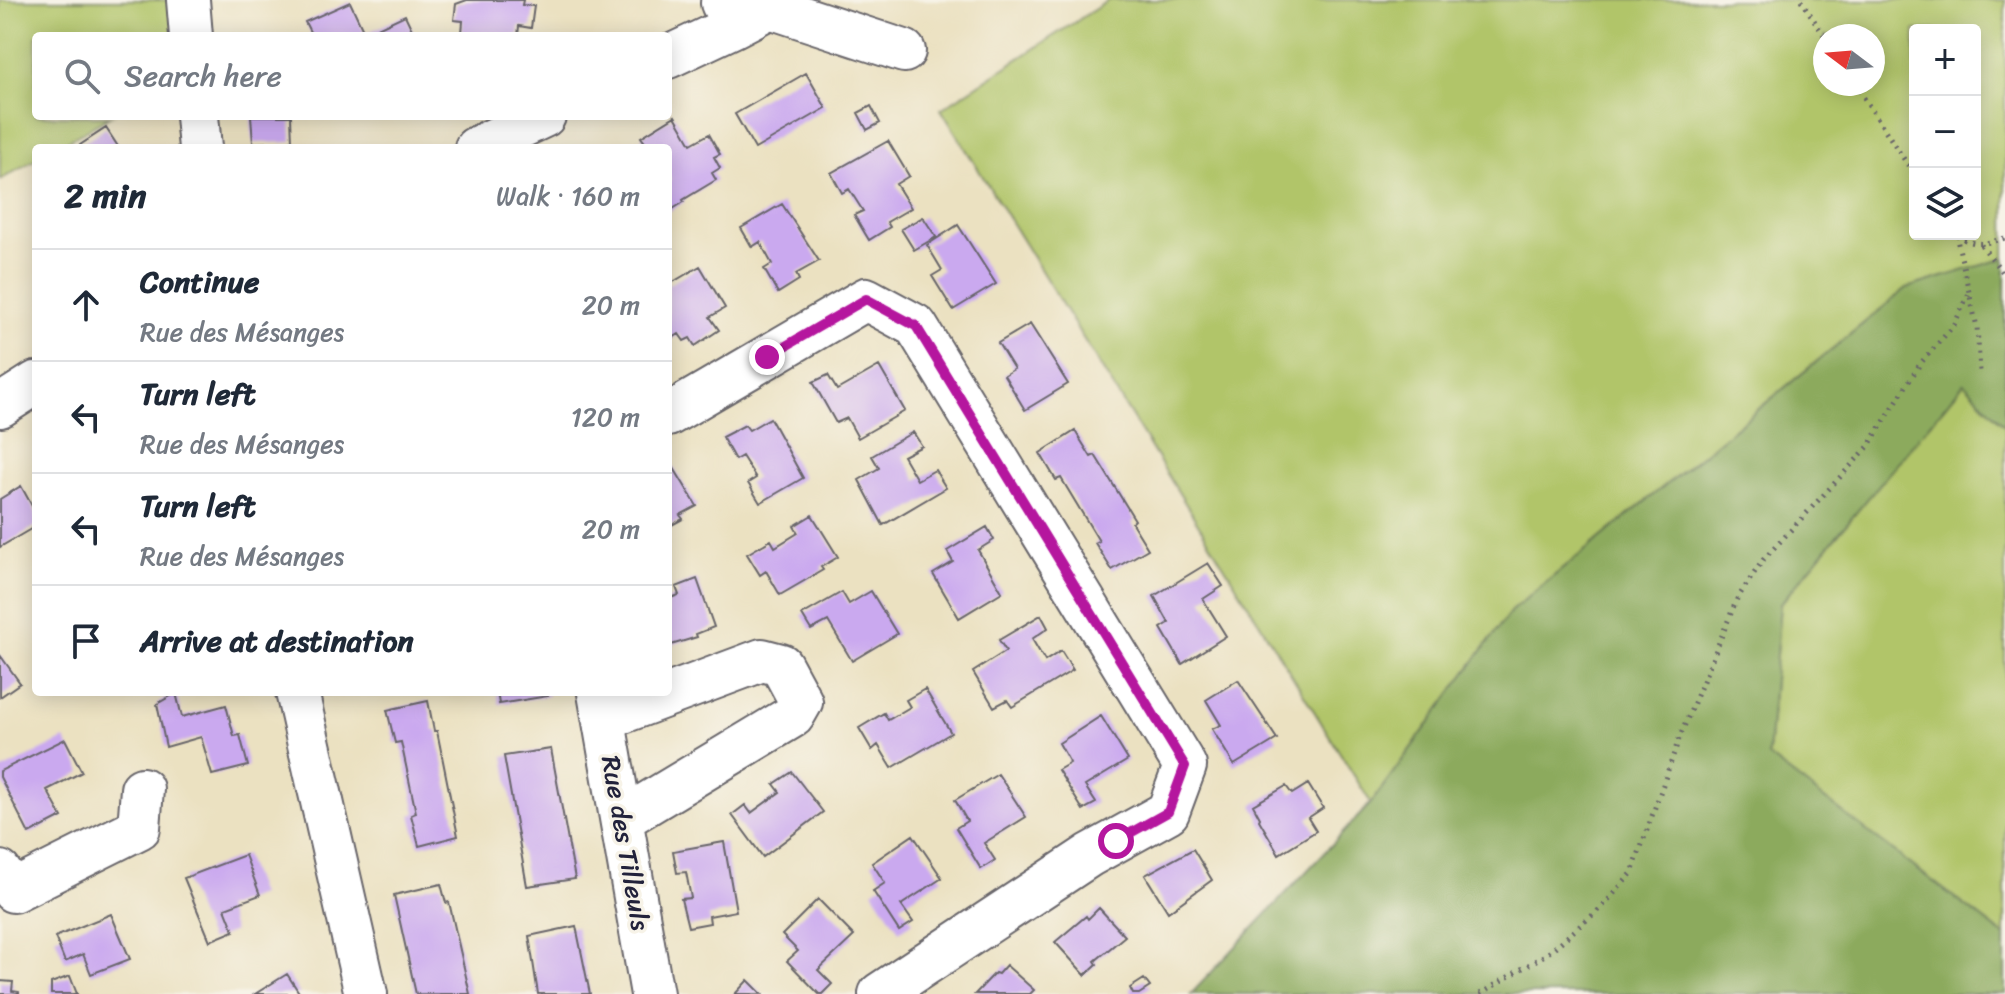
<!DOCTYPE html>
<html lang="en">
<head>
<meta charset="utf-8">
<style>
	:root { --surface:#fff; --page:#f2f2f3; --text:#1f2937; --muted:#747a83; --line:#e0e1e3 }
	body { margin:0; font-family:Sriracha,sans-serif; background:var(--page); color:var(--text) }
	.controls { position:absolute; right:24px; top:24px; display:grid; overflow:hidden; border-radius:8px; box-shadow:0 4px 20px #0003 }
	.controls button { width:72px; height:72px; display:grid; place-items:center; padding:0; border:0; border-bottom:2px solid var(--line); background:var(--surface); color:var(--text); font:40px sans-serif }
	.compass { position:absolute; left:1813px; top:24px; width:72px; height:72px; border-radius:50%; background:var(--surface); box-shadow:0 4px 20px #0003; rotate:286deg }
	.stop { position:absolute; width:24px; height:24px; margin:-18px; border:6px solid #b5179e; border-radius:50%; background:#fff }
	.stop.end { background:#b5179e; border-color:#fff; box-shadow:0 2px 8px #0008 }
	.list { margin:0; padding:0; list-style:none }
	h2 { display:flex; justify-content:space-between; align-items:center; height:104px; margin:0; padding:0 32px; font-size:34px }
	h2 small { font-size:26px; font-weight:400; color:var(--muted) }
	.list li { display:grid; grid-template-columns:52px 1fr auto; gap:24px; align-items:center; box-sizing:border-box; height:112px; padding:0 32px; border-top:2px solid var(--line) }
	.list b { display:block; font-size:30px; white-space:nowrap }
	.list p { margin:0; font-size:26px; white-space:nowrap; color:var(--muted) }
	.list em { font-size:26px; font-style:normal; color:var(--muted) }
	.icon { flex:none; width:44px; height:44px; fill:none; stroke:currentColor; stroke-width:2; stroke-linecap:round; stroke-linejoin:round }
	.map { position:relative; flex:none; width:2005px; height:994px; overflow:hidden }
	.search { position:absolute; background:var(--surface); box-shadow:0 4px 20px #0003; left:32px; top:32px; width:640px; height:88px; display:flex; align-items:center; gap:20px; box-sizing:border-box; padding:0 28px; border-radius:8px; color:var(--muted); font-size:30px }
	.panel { position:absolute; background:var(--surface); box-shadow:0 4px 20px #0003; left:32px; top:144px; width:640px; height:552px; border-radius:8px }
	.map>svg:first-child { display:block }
</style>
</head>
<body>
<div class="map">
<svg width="2005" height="994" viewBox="0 0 2005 994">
	<rect width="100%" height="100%" fill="#f7f3e8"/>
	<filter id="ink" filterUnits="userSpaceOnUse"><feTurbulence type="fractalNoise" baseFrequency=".0125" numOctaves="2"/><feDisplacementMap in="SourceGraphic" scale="16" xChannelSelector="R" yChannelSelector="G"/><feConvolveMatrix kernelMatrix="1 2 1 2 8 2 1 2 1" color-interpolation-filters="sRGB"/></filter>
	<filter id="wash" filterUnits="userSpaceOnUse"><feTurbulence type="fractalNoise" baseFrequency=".006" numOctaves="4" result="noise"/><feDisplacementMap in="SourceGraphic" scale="32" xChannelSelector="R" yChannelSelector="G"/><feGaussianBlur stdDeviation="1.8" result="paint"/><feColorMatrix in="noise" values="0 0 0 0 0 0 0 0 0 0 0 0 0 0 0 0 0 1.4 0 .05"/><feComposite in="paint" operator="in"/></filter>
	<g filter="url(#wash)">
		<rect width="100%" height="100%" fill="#ebe1c1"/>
		<path fill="#b1c569" stroke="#6a7452" stroke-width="2" fill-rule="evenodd" d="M0 0H175L177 36H36V116H111L55 148H36V159L0 180Z
			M1109 0H2005V258L1907 288 1511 611 1371 803 941 109ZM1915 30H1975V234H1915ZM1825 36H1873V84H1825Z
			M1964 382 2005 426V936L1768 757 1780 604Z"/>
		<path fill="#8caa5d" stroke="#57664c" stroke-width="2" d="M2005 258V426L1964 383 1780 604 1768 756 2005 936V994H1191L1371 803 1511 611 1907 288Z"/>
		<g id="blocks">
			<path fill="#caa9ef" d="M467 0H523L522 5 534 6 531 28 519 26 518 36H476L462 33 463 21 454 20 456 4Z
				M350 2 365 34 405 15 415 36H312L305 22Z
				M806 73 826 108 755 149 735 114Z
				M871 106 880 123 867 130 858 113Z
				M251 116H291L292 142 253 143Z
				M675 116 691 144 709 134 720 154 714 157 720 168 712 173 716 180 683 200 684 202 668 212V182L671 180 668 176V148H649L641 137Z
				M106 128 119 148H82L80 145Z
				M888 141 909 176 896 184 911 208 887 222 890 227 869 240 854 215 863 211 849 189 842 193 831 173Z
				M782 204 819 261 796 274 799 280 778 293 764 269 772 264 760 242 752 247 741 228Z
				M923 217 936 237 914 250 901 229Z
				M958 225 996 284 953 310 932 276 942 270 927 245Z
				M700 266 725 308 710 317 719 330 695 346 690 338 684 341 679 334 668 341V285Z
				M1030 324 1068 384 1025 410 1004 375 1014 369 998 343Z
				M879 366 905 411 858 438 847 418 836 423 813 382 828 375 837 390Z
				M770 418 803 478 760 503 748 483 756 478 742 456 735 460 722 437 745 425 749 430Z
				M1075 431 1091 457 1095 455 1135 520 1132 523 1148 549 1112 570 1095 543 1099 541 1061 478 1056 480 1040 453Z
				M913 432 922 446 903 456 917 480 935 470 946 488 883 525 859 480 879 468 872 456Z
				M672 465 697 506 680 515 683 519 668 527V467Z
				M21 486 36 513V526L0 547V499Z
				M812 515 838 557 821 567 823 570 780 595 766 571 760 575 747 554 771 540 775 547 798 533 794 526Z
				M987 527 994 540 978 550 1002 592 959 618 933 574 953 562 947 551Z
				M1208 563 1223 586 1203 599 1226 636 1182 664 1161 628 1169 623 1154 596Z
				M697 579 714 627 696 634 697 637 668 646V599L679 595 676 587Z
				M871 591 897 634 852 661 828 621 811 630 802 615 842 592 849 604Z
				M1041 615 1048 628 1032 639 1045 661 1061 651 1073 670 1012 707 1007 700 994 707 973 672 1006 651 999 640Z
				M0 655 20 683 0 697Z
				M1238 680 1277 739 1234 765 1212 729 1221 725 1206 700Z
				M925 689 951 733 892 768 878 745 872 750 859 728 884 713 888 720 910 707 906 700Z
				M497 692H547L548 696 499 704Z
				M176 693 182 717 226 705 234 736 240 735 248 766 212 775 201 737 166 747 157 704Z
				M428 701 434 731H437L458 836 419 846 411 815 416 813 401 742 395 743 387 710Z
				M1101 716 1128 760 1085 786 1096 803 1083 810 1058 770 1070 763 1059 743Z
				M65 739 82 772 47 790 62 817 29 834 0 777V771Z
				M551 749 575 879 527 886 504 756Z
				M792 772 823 812 763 857 732 815 745 805 751 813 780 792 774 784Z
				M998 774 1026 817 984 843 995 860 981 869 956 828 967 821 955 800Z
				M1308 784 1323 808 1308 818 1316 831 1279 854 1259 820 1260 818 1253 805 1286 786 1292 794Z
				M913 835 942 878 901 905 913 922 899 931 873 891 885 883 872 863Z
				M724 842 736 911 709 916 710 923 688 927 681 899 691 898 686 872 677 873 673 851Z
				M1193 849 1212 880 1168 912 1145 875Z
				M245 855 260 895 225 908 234 931 210 941 184 878Z
				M441 884 446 903 449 902 470 994H416L394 895Z
				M818 899 854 936 818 970 832 984 822 994H819L787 961 798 951 782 935Z
				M1099 908 1125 936 1095 961 1097 964 1085 975 1055 942 1086 916 1088 919Z
				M111 914 130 959 91 974 83 954 65 962 55 937Z
				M576 926 590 994H538L529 936Z
				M1006 965 1034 990 1030 994H975L995 973 998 974Z
				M287 974 300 994H255Z
				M70 976 77 994H51V983Z
				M1144 979 1150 987 1139 994H1133L1130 988Z
				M748 980 762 994H735Z
				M0 981 13 982 12 991 19 992V994H0Z"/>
		</g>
	</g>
	<g filter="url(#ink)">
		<use href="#blocks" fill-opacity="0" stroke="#68656a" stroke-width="2"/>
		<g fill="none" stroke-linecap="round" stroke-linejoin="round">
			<defs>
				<path id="minor" d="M188 0 191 36
					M734 26 770 7 904 51
					M668 57 734 26 722 3
					M197 116 200 148
					M476 148 544 116
					M0 406 36 383
					M668 415 866 299 916 326 1185 766 1168 812 1090 855 880 994
					M297 692 366 994
					M599 693 652 994
					M604 719 762 660 781 665 801 702 793 716 622 819
					M0 872 13 891 139 828 142 789"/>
			</defs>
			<use href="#minor" stroke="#68656a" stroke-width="46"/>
			<path stroke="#68656a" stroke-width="5" stroke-dasharray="2 6" stroke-linecap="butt" d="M1801 0 1825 37
				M1855 84 1915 176
				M1956 235 1977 327 1980 371
				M1957 235C1974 247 1985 244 2005 238
				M1981 245 2005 275
				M1480 994 1548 953 1602 907 1632 873 1679 739 1737 599 1763 560 1868 447 1920 364 1954 325 1970 291"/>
			<use href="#minor" stroke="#fff" stroke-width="42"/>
		</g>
	</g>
	<g fill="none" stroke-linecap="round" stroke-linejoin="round" filter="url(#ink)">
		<path stroke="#b5179e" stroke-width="10" d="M767 357 866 299 916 326 1185 766 1168 812 1116 841"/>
	</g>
	<g text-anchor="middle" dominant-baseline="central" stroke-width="7" stroke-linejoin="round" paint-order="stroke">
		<g font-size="26" fill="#22223b" stroke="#f7f3e8">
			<text transform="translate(626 843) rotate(80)">Rue des Tilleuls</text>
		</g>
	</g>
</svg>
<div class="controls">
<button>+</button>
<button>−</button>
<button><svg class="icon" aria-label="layers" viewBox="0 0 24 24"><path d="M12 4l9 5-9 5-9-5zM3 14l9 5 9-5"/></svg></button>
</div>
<svg class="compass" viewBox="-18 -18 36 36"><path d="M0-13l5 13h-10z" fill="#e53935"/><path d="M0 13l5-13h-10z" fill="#747a83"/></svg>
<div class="stop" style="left:1116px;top:841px"></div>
<div class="stop end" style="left:767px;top:357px"></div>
<div class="search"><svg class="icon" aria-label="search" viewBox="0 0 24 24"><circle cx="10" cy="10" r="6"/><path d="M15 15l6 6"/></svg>Search here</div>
<section class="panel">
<h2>2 min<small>Walk · 160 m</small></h2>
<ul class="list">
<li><svg class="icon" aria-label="ahead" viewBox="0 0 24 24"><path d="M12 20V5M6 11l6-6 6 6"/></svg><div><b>Continue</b><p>Rue des Mésanges</p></div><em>20 m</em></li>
<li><svg class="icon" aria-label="left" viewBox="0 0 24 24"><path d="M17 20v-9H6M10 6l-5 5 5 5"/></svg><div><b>Turn left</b><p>Rue des Mésanges</p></div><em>120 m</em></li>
<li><svg class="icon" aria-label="left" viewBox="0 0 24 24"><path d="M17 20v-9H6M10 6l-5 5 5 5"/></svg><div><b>Turn left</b><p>Rue des Mésanges</p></div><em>20 m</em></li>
<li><svg class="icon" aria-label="arrive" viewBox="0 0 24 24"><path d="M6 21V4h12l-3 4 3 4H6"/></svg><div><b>Arrive at destination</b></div></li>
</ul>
</section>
</div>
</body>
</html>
